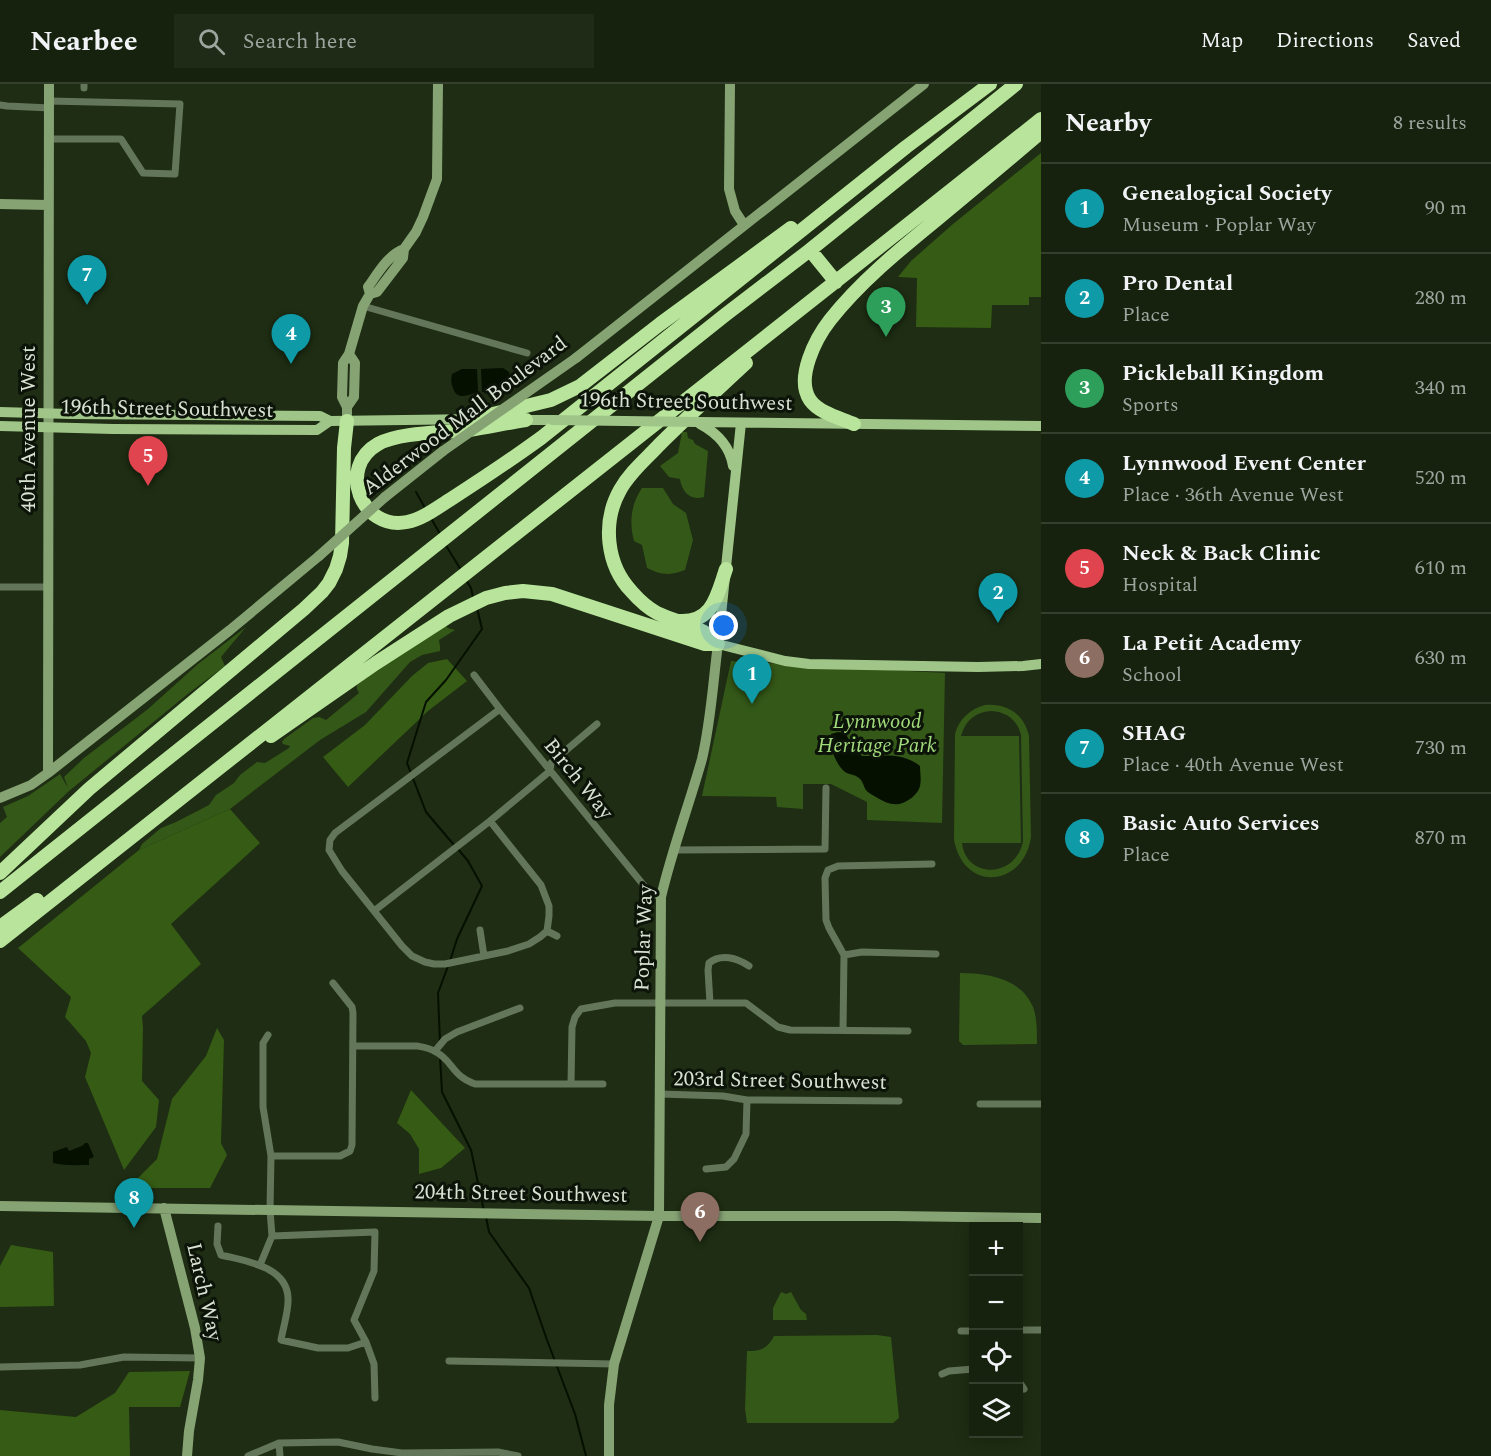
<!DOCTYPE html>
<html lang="en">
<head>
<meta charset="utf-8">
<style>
	:root { --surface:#16220e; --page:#1f2a17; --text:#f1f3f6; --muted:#9ea49e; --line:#353f2e; --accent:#d89af8 }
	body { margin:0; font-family:Spectral,serif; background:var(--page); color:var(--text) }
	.controls { position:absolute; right:18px; bottom:18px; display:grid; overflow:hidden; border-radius:0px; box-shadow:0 3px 15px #0003 }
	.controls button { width:54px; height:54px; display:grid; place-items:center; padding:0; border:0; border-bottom:2px solid var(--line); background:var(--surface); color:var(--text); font:30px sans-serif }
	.you { position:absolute; left:724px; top:542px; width:21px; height:21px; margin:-15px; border:4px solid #fff; border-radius:50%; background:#1a73e8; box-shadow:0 0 0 9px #1a73e833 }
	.badge { display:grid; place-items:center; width:39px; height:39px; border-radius:50%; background:var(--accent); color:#fff; font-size:20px; font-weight:700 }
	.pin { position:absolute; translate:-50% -50px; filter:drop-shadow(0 2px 3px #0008) }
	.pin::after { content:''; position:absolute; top:32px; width:21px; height:18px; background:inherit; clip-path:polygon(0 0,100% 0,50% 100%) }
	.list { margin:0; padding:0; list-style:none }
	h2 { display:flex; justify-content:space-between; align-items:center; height:78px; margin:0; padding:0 24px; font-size:26px }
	h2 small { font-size:20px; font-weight:400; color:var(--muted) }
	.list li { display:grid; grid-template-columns:39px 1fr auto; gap:18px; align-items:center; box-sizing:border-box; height:90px; padding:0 24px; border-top:2px solid var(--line) }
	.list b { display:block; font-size:22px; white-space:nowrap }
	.list p { margin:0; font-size:20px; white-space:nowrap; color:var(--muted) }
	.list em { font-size:20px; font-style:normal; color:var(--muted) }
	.icon { flex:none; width:33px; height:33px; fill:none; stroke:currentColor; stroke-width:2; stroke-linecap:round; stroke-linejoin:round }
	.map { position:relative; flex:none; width:1041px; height:1372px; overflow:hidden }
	header { display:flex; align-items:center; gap:36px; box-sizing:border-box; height:84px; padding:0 30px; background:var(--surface); border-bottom:2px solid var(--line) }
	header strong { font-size:28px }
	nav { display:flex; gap:33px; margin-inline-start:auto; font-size:21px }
	.search { width:420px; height:54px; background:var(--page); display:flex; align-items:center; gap:15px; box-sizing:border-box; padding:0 21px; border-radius:0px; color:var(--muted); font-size:22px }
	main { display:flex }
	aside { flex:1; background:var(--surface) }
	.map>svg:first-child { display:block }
</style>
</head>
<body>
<header>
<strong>Nearbee</strong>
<div class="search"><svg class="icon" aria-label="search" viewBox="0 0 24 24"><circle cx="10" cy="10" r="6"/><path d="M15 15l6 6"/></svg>Search here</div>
<nav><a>Map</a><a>Directions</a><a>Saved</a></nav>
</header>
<main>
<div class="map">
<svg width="1041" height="1372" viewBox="0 0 1041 1372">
	<rect width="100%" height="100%" fill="#1e2d13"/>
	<path fill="#345817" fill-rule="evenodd" d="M682 348H687L688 354 693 356 695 360 708 367 704 413C690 417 682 408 680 395L669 393 660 382 678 369Z
		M642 404H663L673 420 686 429 693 456 685 486C669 492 661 491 647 484L642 461 634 457C629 438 631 420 642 404Z
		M445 541 448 544 455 546 439 556 440 562V567L422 571 410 578 366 628 320 656 230 725 139 766 142 760 161 744 176 738 209 721 216 711 234 699 240 691 257 678 265 679 289 664 290 662 283 660 282 658 284 655 313 634 319 633 326 636 359 609 357 605V601L387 578Z
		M246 543 221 573 225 582 189 609 69 707 0 773V739L7 733 3 723 28 712 60 690 68 704 64 693 84 674 148 625 198 580Z
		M731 577 945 589 942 739 867 736V718L831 700H803V725L777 723 776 713 702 712Z
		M985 621C1007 619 1024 630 1029 652L1031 753C1024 803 964 809 954 756L955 650C959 635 970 625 985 621ZM991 627C1006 628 1017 635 1021 651L1023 757C1016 795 966 795 962 759H1021L1019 652H961C965 637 975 628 991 627Z
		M960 889C987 889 1021 894 1033 923 1037 933 1037 949 1037 960L963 961 959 957Z
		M781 1208 786 1210 791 1208 801 1226 806 1230 807 1236H773V1224Z
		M877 1251 891 1253 899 1334 893 1339H747L745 1325 747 1267C761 1267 767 1265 774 1252Z"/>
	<path fill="#355b14" d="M1041 69V213H1029V221H992L991 244 916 243 917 194 898 193 911 177 953 140Z
		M447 575 467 597 428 627 348 703 323 673 365 641 412 592 428 579Z
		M230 725 260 759 171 840 201 880 142 932 143 944 142 997 159 1016 156 1043 124 1086 85 993 91 969 86 957 65 933 71 913 18 864 139 766Z
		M217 944 224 956 221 1059 227 1071 210 1104H128L157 1075 172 1015 206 972Z
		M411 1006 465 1064 441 1084 419 1090V1065L410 1050 397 1039Z
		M11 1161 53 1168 54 1222 0 1223V1182Z
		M190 1287 180 1323H129L130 1372H0V1326L76 1333 115 1309 129 1288Z"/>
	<path fill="#051000" d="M503 284 509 288C512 304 496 309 482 308L481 285Z
		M462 285H477L478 308C469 311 457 317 453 304 451 299 451 295 452 290Z
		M838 648 845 649 855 665 862 672C884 672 902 668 920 682 920 689 922 698 919 705 917 709 913 713 910 715 898 724 887 720 876 713 873 711 870 710 868 708 864 705 864 700 861 696 856 690 850 691 845 688 836 681 828 661 831 650Z
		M85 1059H88L94 1073 89 1075V1081C76 1081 66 1082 53 1079V1068L67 1063 69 1067 82 1062Z"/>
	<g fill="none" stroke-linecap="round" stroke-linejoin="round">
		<path stroke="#051000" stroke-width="2" d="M416 408 425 424
			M431 434 440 450
			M445 460 461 486
			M466 496 471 504 473 513
			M454 761 426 728 407 679 426 618 446 596 482 545 477 524
			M450 877 457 855 482 802 468 777 458 765
			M440 959 438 909 448 882
			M440 973 442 1008 471 1066 484 1127
			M486 1133 489 1148 529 1204 547 1256 575 1330 586 1372"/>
		<path stroke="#647659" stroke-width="7" d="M84 0V4
			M0 21 7 22 50 24
			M49 55H121L143 89 175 90 180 20 49 17
			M363 222 527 269
			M0 503H48
			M474 591 500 625 650 809 661 813
			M490 737 541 801 549 822V832L547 847 540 853 529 860 508 867 445 880H434L425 878 412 872 402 862 342 787 329 766 330 756 335 749 500 625
			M673 766 825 765 826 704
			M374 827 490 737 550 687 551 679 597 640
			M480 846 484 872
			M547 847 557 852
			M844 871 862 868 936 870
			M710 919 708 886 709 879C721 869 737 874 749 882
			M843 946 844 871 829 844 826 836 825 794 828 786 838 782 932 780
			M268 951 263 959V1023L271 1072 270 1126 272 1152 375 1148 374 1187 354 1236 366 1258 374 1280 375 1314
			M353 962H417C423 963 430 964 436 968 453 977 452 992 475 1000H603
			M435 967 445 955 457 948 520 924
			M571 1000 572 943 575 933 581 925 615 919H746L778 943 790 946 908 947
			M660 1010 723 1012 747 1016 899 1017
			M980 1020H1041
			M271 1072H340L350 1067 352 1061 353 929 352 923 333 899
			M706 1085 726 1083 734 1075 746 1050 747 1016
			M1010 1133V1142
			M218 1142 217 1160 221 1171C245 1177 287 1182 288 1214 289 1226 283 1244 281 1256L318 1264H348L366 1258
			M260 1181 272 1152
			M1018 1246H1041
			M961 1247H974
			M449 1277 614 1280
			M0 1283 80 1281 124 1273 200 1274
			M942 1290 949 1287 974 1285
			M1018 1296 1024 1305
			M279 1359 280 1372
			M248 1372 279 1359 338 1358 372 1365 402 1369 498 1368 518 1372"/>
		<path stroke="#86a374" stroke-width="10" d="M730 0 729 105 735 127 744 141
			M0 120 48 121
			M370 210 368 203C378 189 388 171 404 165
			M576 274 924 0
			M347 323 354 313 355 279 349 270
			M347 337V323L342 313 343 279 349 270 363 222 370 210 377 208 403 174 404 165 416 148 423 133 437 95 438 0
			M385 413 443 367
			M48 689 49 0
			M0 714 31 701 48 689 230 546 319 472
			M0 1122 659 1132H896L1041 1134
			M164 1124 195 1244 200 1274 198 1296 189 1347 187 1372
			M609 1372V1321L614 1280 659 1132 661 813C672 766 689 721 702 675 711 637 713 598 718 560"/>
		<path stroke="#a0c589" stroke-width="10" d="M0 328 70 330 320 332 330 337 479 335
			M519 336H552
			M697 338 1041 342
			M741 339 718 560 785 577 809 580 978 583 1023 582 1041 580
			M700 340C717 349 730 362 733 382
			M0 342 113 345 317 346 330 337"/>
		<path stroke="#b8e59b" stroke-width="14" d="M810 166 836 198
			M472 335 551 316 580 302 660 240 791 144
			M526 336C507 339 487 343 468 346 443 349 400 348 378 360 337 383 361 447 407 438 423 435 438 423 451 415 482 395 512 375 541 354L906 63 990 0
			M854 340C840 334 819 329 810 316 795 294 816 254 830 236 860 198 898 167 936 136 971 107 1006 78 1041 48
			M679 537C713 539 717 511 726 485
			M718 560C714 556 709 551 704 548 689 540 672 536 657 529 648 524 639 516 632 508 606 481 602 438 620 406 630 388 646 375 659 361 688 332 717 306 746 279
			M271 652 376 579 449 532 486 514 505 509 523 507 552 510 705 560H718
			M0 789 89 705 304 525 322 508 329 499 336 485 340 472 342 459 344 364 347 337
			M0 808 725 231 810 166 1016 0
			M0 843 37 816
			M0 857C346 581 695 310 1041 35"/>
		<path stroke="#86a374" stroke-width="10" d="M443 367 576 274
			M319 472 385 413"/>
		<path stroke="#a0c589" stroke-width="10" d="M552 336 697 338"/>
	</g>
	<g text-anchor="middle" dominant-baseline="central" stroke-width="6" stroke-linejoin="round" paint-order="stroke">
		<g font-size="21" fill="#d9e3d3" stroke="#0c1308">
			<text transform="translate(686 318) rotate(1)">196th Street Southwest</text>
			<text transform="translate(167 325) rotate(1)">196th Street Southwest</text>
			<text transform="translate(465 332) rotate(-37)">Alderwood Mall Boulevard</text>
			<text transform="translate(29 345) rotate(-90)">40th Avenue West</text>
			<text transform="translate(578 695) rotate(51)">Birch Way</text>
			<text transform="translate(644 854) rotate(-88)">Poplar Way</text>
			<text transform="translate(780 997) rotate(1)">203rd Street Southwest</text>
			<text transform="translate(521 1110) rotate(1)">204th Street Southwest</text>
			<text transform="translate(204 1208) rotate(77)">Larch Way</text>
		</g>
		<g font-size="21" font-style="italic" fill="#a2db7c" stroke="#0c1308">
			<text x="877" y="638">Lynnwood<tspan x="877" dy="24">Heritage Park</tspan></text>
		</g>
	</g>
</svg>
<div class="controls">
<button>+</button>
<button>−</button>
<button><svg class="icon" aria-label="locate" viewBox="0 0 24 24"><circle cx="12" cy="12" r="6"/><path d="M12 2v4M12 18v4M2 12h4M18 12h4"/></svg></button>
<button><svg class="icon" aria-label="layers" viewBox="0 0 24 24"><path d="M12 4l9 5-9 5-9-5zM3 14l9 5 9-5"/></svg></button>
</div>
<div class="you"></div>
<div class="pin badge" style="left:752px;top:620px;background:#0f9aa8">1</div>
<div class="pin badge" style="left:998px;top:539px;background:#0f9aa8">2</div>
<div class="pin badge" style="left:886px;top:253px;background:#2e9e5b">3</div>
<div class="pin badge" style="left:291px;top:280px;background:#0f9aa8">4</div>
<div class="pin badge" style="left:148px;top:402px;background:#e0444e">5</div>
<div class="pin badge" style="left:700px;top:1158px;background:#8d6e63">6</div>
<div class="pin badge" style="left:87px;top:221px;background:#0f9aa8">7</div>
<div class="pin badge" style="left:134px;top:1144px;background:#0f9aa8">8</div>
</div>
<aside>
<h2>Nearby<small>8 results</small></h2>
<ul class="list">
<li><span class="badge" style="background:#0f9aa8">1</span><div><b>Genealogical Society</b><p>Museum · Poplar Way</p></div><em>90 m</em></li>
<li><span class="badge" style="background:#0f9aa8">2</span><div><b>Pro Dental</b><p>Place</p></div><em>280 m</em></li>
<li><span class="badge" style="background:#2e9e5b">3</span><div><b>Pickleball Kingdom</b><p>Sports</p></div><em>340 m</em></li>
<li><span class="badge" style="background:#0f9aa8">4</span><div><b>Lynnwood Event Center</b><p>Place · 36th Avenue West</p></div><em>520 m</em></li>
<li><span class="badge" style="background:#e0444e">5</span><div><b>Neck &amp; Back Clinic</b><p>Hospital</p></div><em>610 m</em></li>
<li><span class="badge" style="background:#8d6e63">6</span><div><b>La Petit Academy</b><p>School</p></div><em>630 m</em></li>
<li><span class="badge" style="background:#0f9aa8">7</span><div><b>SHAG</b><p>Place · 40th Avenue West</p></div><em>730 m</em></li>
<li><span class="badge" style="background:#0f9aa8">8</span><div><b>Basic Auto Services</b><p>Place</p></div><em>870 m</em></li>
</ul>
</aside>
</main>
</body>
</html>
